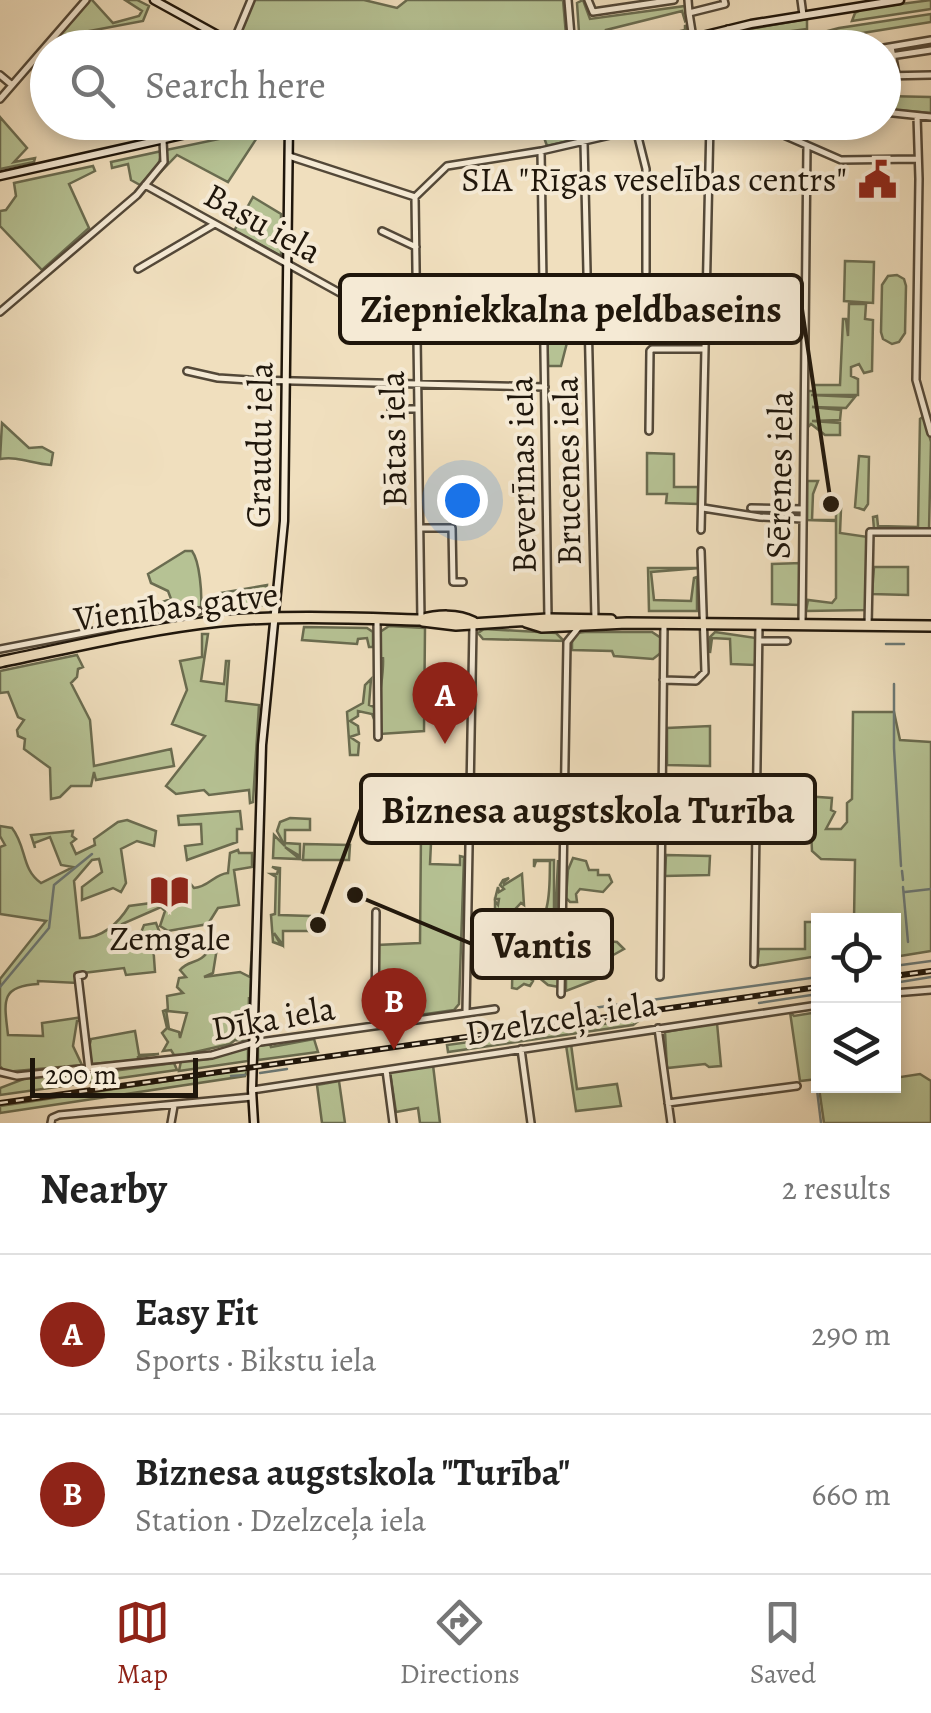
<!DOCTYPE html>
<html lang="en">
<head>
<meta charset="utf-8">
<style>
	:root { --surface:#fff; --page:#f6f6f6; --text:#222; --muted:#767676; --line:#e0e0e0; --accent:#8f2418 }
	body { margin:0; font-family:Alegreya,serif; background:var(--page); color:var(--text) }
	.controls { position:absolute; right:30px; bottom:30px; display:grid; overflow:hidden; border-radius:0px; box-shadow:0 5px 15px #0003 }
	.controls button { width:90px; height:90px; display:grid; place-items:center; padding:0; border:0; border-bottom:2px solid var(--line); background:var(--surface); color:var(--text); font:50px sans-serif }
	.scale { position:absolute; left:30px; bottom:25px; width:168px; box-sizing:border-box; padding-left:10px; border:5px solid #1f160b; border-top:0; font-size:28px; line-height:35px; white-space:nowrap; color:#1f160b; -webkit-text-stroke:8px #f5ead5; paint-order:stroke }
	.you { position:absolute; left:462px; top:500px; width:35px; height:35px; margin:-25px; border:8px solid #fff; border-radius:50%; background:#1a73e8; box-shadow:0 0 0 15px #1a73e833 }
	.badge { display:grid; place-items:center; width:65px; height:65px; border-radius:50%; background:var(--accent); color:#fff; font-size:32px; font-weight:700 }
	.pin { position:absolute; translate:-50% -82px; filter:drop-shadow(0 2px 5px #0008) }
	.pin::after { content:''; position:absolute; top:52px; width:35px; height:30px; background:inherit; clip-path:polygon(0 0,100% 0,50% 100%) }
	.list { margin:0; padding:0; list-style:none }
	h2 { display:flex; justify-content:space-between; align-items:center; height:130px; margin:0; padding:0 40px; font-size:42px }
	h2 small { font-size:32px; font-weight:400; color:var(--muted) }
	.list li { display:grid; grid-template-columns:65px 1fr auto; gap:30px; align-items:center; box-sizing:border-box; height:160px; padding:0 40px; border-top:2px solid var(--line) }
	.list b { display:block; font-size:38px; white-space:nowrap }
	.list p { margin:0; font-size:32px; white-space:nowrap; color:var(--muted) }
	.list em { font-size:32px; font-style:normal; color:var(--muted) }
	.icon { flex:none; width:55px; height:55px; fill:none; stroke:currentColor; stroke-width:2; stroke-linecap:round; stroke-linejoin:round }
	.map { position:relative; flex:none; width:931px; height:1123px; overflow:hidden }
	.search { position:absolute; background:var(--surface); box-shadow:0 5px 15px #0003; left:30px; right:30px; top:30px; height:110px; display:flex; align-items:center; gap:25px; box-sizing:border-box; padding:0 35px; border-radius:55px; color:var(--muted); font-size:38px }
	.sheet { height:450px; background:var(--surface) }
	nav { display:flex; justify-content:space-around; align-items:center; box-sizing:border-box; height:140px; border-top:2px solid var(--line); background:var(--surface); font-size:28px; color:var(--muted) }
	nav a { display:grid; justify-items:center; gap:5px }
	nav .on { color:var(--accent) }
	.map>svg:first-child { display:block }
</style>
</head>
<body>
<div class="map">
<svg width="931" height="1123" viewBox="0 0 931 1123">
	<rect width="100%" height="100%" fill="#f0dfbe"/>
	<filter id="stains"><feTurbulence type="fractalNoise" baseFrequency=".002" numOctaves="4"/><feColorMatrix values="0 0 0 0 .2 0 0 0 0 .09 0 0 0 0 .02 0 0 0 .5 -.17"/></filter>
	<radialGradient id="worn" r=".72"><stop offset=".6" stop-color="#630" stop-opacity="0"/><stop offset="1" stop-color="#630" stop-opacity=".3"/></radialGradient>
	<path fill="#b6c294" stroke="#6a6c50" stroke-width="2.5" d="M88 0H92L113 23 139 16 142 11 125 0H137L149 6 143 21 79 33 59 41 56 38Z
		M254 0H364L397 8 407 0H563L567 47 255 48 238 34Z
		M583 0 590 19 685 6 687 19 685 21 682 11 606 30 609 47 685 30V25L687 29 683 33 625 47H580L577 3Z
		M931 0V9L852 21 855 13 863 9Z
		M931 14V22L825 39 824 32 839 28Z
		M807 19V29L733 39 737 31Z
		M884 96 931 97V113L884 109Z
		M0 117 27 148 14 162 35 158 34 162 0 169Z
		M539 123H588L591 136 547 146Z
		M262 130 228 182 177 155 151 182 166 162V150Z
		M162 151 158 166 140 185 131 180 128 164 112 168 111 162Z
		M93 166 95 171 69 184 89 228 42 270 0 226V211L6 210 16 196 14 183Z
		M253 197 281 214V256L234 231Z
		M845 261 874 262 873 303 844 301Z
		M897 275 904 279 906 286 905 333 899 342 892 344 883 339 881 332 882 285 888 276Z
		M586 300V338L585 334 569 335 561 366H548L547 303Z
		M849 304H866L865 319 873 320 872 371 864 373 859 364 851 367V376L858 379V395H811L855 397 846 408 812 407 841 410 840 420 812 421 840 423V435H825L811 424 808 427V391H813L814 385H840L843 319H846L848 336Z
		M924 416 931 442 929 530 874 529 873 517 877 516 878 526 918 527 920 419Z
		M2 423 29 448 42 447 53 453 51 465C32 464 19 456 0 459Z
		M647 453 674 454V487H698V504L666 503 667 494H647Z
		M859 456 869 457 868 504 864 510 855 507Z
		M807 481H818L813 494 812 520H836V510L841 509 840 533 868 537 867 610 806 611 808 600 832 603 836 598V521L807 520Z
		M185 551H192C200 562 202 594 201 607L160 614 152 612 154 605 171 599 168 591 151 583 148 574Z
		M801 563 799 605 772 604V564Z
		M874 567H908V595L872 594Z
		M648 568H700L651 572 654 600 691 601 694 578 697 577V611H649Z
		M267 585 265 605 213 608 217 595 221 593Z
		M389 626 425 628 424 731 380 734 372 714 358 711V716L350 721 358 726 359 734 350 737 359 743 358 755H350L347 712 363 703 365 685 371 679 369 705 379 709C379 692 384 674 383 658L379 657 380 632Z
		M304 627 367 628 373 632V647H369L367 638 358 639 357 644 302 640Z
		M484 629 556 633 564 641 483 639 478 633Z
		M585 632H652L661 638 662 652 653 659 614 656 612 651 572 650V638L576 633Z
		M715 632 756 638 755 665 731 664 730 639 712 638 710 653V637Z
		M202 634H208L201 681 224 684 226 661H229L226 701 259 705 253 802 250 803 249 790 209 795 204 790 176 794 166 786 205 736 172 724 187 690 180 661 202 657Z
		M77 655 83 667 78 669 77 677 71 683 90 720 94 766 171 749 174 766 96 780 94 772 91 786H71L60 797 51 799 50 768 24 749 25 739 18 736 17 730 24 720 18 717 8 692 0 693V671Z
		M853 712H894L900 740 931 742V951L894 957V921L854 920 855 860 821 859 812 851 811 829H804L805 796 832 798 831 810 835 812 826 829H841L847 822V803L852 799Z
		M710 726V766L667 765V728Z
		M240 811 242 829H237V842L187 860 185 846 202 844 201 824 179 825 178 816Z
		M290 818 310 819V830H285V843L300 844V856L285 847 300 859 273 858 274 835 285 846 277 831 280 822Z
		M127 820 156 831 154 846 137 841 121 849 126 883 121 892 113 888 82 900V887L102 872 99 859 92 860 74 881 80 938C101 939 118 924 129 906L174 900V904L180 903 185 877 194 888C209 887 214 874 228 873L230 853 238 850 239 853H252V867L234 870 239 905 218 908 208 924 168 931 160 926 165 911 161 907 122 924 124 946 142 945 140 935 144 925 156 923 161 936 153 944 155 972 126 975 124 968 83 973 78 983 38 981V984C0 986 4 1001 8 1035L43 1036 42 1023 83 1017V1020L77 1021 73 1046 82 1065 5 1072 0 1066V979L46 921 0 914V847L5 845 0 836V826L12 828C27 847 21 869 41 883L73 867 61 865 50 837 34 843 35 848 31 835 73 831 72 836 76 839 71 843 76 854 95 845 94 839 118 822Z
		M432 822 430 864 460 865V856L464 857 459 1004 454 1010 377 1021V945L420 943 421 833H427V827L421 829V823Z
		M304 844 350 845 349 860H303Z
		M666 855 710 856 709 875 665 876Z
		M573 858 586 861 589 870H598V875H609L612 882 603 892 580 889 576 894 577 902H570L566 898 568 870Z
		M534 860H554V947L558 860 559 987 548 985 531 971 535 961 530 959 521 964 524 973 533 981 530 986 524 984 517 989 512 988 513 946 471 943 551 945 552 938 546 936 552 934V920H546C542 934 536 939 521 939 553 921 549 894 550 861H536L534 867Z
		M272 867 280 868 279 915 310 916V924L315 927V931H283V945L274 933 281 945 273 942 271 915 275 914 276 877 271 874H277L278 870Z
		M522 874 524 905 521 903 504 921 503 917 494 928 495 916 498 919V913L495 914V901L498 905 499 899H495L498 887 499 892 504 889 500 885 503 880 509 878 504 882V885Z
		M805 922H816L818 956 757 966 759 949H805Z
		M583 939 617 942 624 949 599 963 597 979 566 991V970L580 971 595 964 591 954 569 945Z
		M212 946 217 948 213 973 204 977 240 972 250 977 252 951 249 1039V997L248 1041 235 1040 230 1044 182 1055H174L171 1050 163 1051 168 1042 162 1033 167 1028 163 1011 166 1010 169 1029 179 1032 180 1038 187 1013 168 1011 167 996 183 993 177 987 179 978 186 977 180 970C190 958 199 967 212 946Z
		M790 1012 794 1016 818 1012V1079L800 1081Z
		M641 1019 633 1025 448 1052 447 1045Z
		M717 1023 721 1066 709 1067 705 1064 667 1068 665 1032Z
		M135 1031 139 1055 159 1054 138 1057V1060L92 1064 89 1048 91 1039Z
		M314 1039 318 1052 258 1060V1046L270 1044 271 1047Z
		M571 1044 577 1089 617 1084 621 1106 576 1111 566 1045Z
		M244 1048H248V1061L179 1071 181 1061 208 1059Z
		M174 1063 177 1070 0 1095V1088L34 1075 74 1076Z
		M433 1065 440 1123H420L418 1108 396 1112 390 1072Z
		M248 1069 245 1076 0 1113V1106Z
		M920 1074 931 1081V1123H824L819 1088 894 1086V1078Z
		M339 1081 345 1123H322L317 1085Z"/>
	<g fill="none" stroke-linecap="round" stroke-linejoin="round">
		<path stroke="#6b7875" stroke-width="2.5" d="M886 644H904
			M894 684V748L901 866
			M902 871 903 880
			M903 887 908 942
			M905 892 931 889
			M894 966 931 961
			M894 983 931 977
			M0 987 49 928 54 885 92 854
			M759 1003 818 994
			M564 1012 818 977
			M260 1073 287 1069
			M815 1073 821 1123
			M231 1076 245 1075"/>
		<defs>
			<path id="street" d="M568 0 572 48
				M588 0 593 12 674 0
				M688 0 689 13
				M801 0 803 15
				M728 29 732 48
				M693 38 689 13 725 4 724 0
				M891 47 896 75
				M231 48 251 0
				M884 48 931 40
				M884 57 931 50
				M0 75 12 85
				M884 76 931 75
				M0 99 86 0
				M884 112 931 117
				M917 116 919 179 916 380 931 433
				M754 122 841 160 917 159
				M636 129 646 169V272
				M584 142 595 619
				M541 151 548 618
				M289 156 415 197 447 166 541 151 654 125 686 122
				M145 185 369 309 417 311
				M415 197 421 620
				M382 231 416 247
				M138 269 213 225
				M0 312 137 195 164 162 163 140
				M187 371 218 378 249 380 545 387
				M391 409H418
				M649 431 650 351 652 349H705
				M703 508 760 517 803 519
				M751 508 803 509
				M420 528H452L453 582H463
				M701 530 710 122
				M377 619 378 737
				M802 625 807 145
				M868 626 870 532H931
				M760 641H787
				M0 649 199 611
				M663 680 696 681 705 672 701 551
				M754 964 759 624
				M83 975 78 976 89 1070
				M660 977 664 625
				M894 993 931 990
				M561 994 567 642 579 627
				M466 1013 473 626
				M375 1026 376 912
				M658 1028 671 1123
				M521 1049 531 1123
				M386 1070 393 1123
				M0 1072 17 1076 212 1055 253 1043 495 1009
				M252 1090 818 1005
				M668 1103 797 1086
				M51 1123 52 1118 59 1115 252 1097
				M171 1123 174 1106"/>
			<path id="secondary" d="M154 0 241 48
				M653 48 751 24 900 0
				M0 176 240 122
				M254 1123 252 1090 262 745 284 521 289 122"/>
			<path id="highway" d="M423 621 456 625 548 619 611 620
				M526 622 542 627 627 623 931 626
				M0 662C73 647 146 629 220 621 287 615 354 618 421 620 437 615 458 614 473 622"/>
		</defs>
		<use href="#street" stroke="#534838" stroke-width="10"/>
		<use href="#secondary" stroke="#1f160b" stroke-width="11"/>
		<use href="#highway" stroke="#1f160b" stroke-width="14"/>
		<use href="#street" stroke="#f5ead5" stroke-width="5"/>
		<use href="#secondary" stroke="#f5ead5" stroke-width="6"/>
		<use href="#highway" stroke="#f0dfbe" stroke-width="9"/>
		<defs>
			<path id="rail" d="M894 976 931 971
				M0 1103 818 987"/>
		</defs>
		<use href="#rail" stroke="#1f160b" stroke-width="6"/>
		<use href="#rail" stroke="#f5ead5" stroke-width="2.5" stroke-dasharray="8" stroke-linecap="butt"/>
	</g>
	<defs>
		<symbol id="civic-bare" viewBox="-9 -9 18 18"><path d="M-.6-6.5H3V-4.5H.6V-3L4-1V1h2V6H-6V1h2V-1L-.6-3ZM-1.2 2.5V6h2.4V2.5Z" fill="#8f2418" stroke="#f5ead5" stroke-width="2.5" paint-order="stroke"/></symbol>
		<symbol id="library-bare" viewBox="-9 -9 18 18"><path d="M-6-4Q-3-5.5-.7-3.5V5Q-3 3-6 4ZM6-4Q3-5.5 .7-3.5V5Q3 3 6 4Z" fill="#8f2418" stroke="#f5ead5" stroke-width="2.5" paint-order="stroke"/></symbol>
	</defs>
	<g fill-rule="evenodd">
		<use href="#civic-bare" x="850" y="152" width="55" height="55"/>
		<use href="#library-bare" x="142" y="864" width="55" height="55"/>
	</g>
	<g text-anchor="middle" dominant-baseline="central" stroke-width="8" stroke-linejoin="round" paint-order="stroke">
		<g font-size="35" fill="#1f160b" stroke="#f5ead5" text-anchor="end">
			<text x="847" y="179">SIA "Rīgas veselības centrs"</text>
			<text x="170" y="938" text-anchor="middle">Zemgale</text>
		</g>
		<g font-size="35" fill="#1f160b" stroke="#f5ead5">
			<text transform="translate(263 223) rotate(29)">Basu iela</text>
			<text transform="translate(393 439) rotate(-91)">Bātas iela</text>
			<text transform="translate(259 445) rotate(-89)">Graudu iela</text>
			<text transform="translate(567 471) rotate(-91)">Brucenes iela</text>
			<text transform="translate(522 475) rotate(-91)">Beverīnas iela</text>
			<text transform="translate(779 475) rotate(-89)">Sērenes iela</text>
			<text transform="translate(176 606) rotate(-7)">Vienības gatve</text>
			<text transform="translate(273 1018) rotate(-10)">Dīķa iela</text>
			<text transform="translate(561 1018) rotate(-9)">Dzelzceļa iela</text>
		</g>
	</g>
	<path fill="none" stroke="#1f160b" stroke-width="4" d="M831 504L802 309M318 925L361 809M355 895L472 944"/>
	<g fill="#1f160b" stroke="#f5ead5" stroke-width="4">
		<circle cx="831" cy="504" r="10"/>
		<circle cx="318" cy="925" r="10"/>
		<circle cx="355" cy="895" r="10"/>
	</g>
	<g fill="#f5ead5" stroke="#1f160b" stroke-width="4">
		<rect x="340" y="275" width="462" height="68" rx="10"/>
		<rect x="361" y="775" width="454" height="68" rx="10"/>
		<rect x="472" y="910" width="140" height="68" rx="10"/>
	</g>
	<g font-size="38" text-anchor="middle" font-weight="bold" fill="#1f160b">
		<text x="571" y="322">Ziepniekkalna peldbaseins</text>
		<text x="588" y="823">Biznesa augstskola Turība</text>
		<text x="542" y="958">Vantis</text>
	</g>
	<rect width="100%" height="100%" filter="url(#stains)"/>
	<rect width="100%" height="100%" fill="url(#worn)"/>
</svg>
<div class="controls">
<button><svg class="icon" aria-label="locate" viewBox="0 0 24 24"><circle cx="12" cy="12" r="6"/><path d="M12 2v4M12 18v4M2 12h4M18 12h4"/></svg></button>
<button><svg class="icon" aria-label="layers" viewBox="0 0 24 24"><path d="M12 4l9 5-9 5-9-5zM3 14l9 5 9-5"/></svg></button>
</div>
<div class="scale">200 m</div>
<div class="you"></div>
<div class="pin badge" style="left:445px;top:744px">A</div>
<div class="pin badge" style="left:394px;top:1050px">B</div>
<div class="search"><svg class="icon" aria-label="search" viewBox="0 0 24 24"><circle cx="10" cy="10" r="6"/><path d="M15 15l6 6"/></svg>Search here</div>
</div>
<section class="sheet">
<h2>Nearby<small>2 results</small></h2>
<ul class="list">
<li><span class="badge">A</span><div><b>Easy Fit</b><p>Sports · Bikstu iela</p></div><em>290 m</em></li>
<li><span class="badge">B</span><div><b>Biznesa augstskola &quot;Turība&quot;</b><p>Station · Dzelzceļa iela</p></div><em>660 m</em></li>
</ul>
</section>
<nav>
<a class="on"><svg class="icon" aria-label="map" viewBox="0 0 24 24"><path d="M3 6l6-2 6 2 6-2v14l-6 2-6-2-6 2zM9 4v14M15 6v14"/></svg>Map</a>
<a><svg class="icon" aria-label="directions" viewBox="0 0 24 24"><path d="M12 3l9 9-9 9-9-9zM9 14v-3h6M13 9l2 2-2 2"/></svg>Directions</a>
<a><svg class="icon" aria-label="saved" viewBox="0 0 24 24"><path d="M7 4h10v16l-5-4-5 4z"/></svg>Saved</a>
</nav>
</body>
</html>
